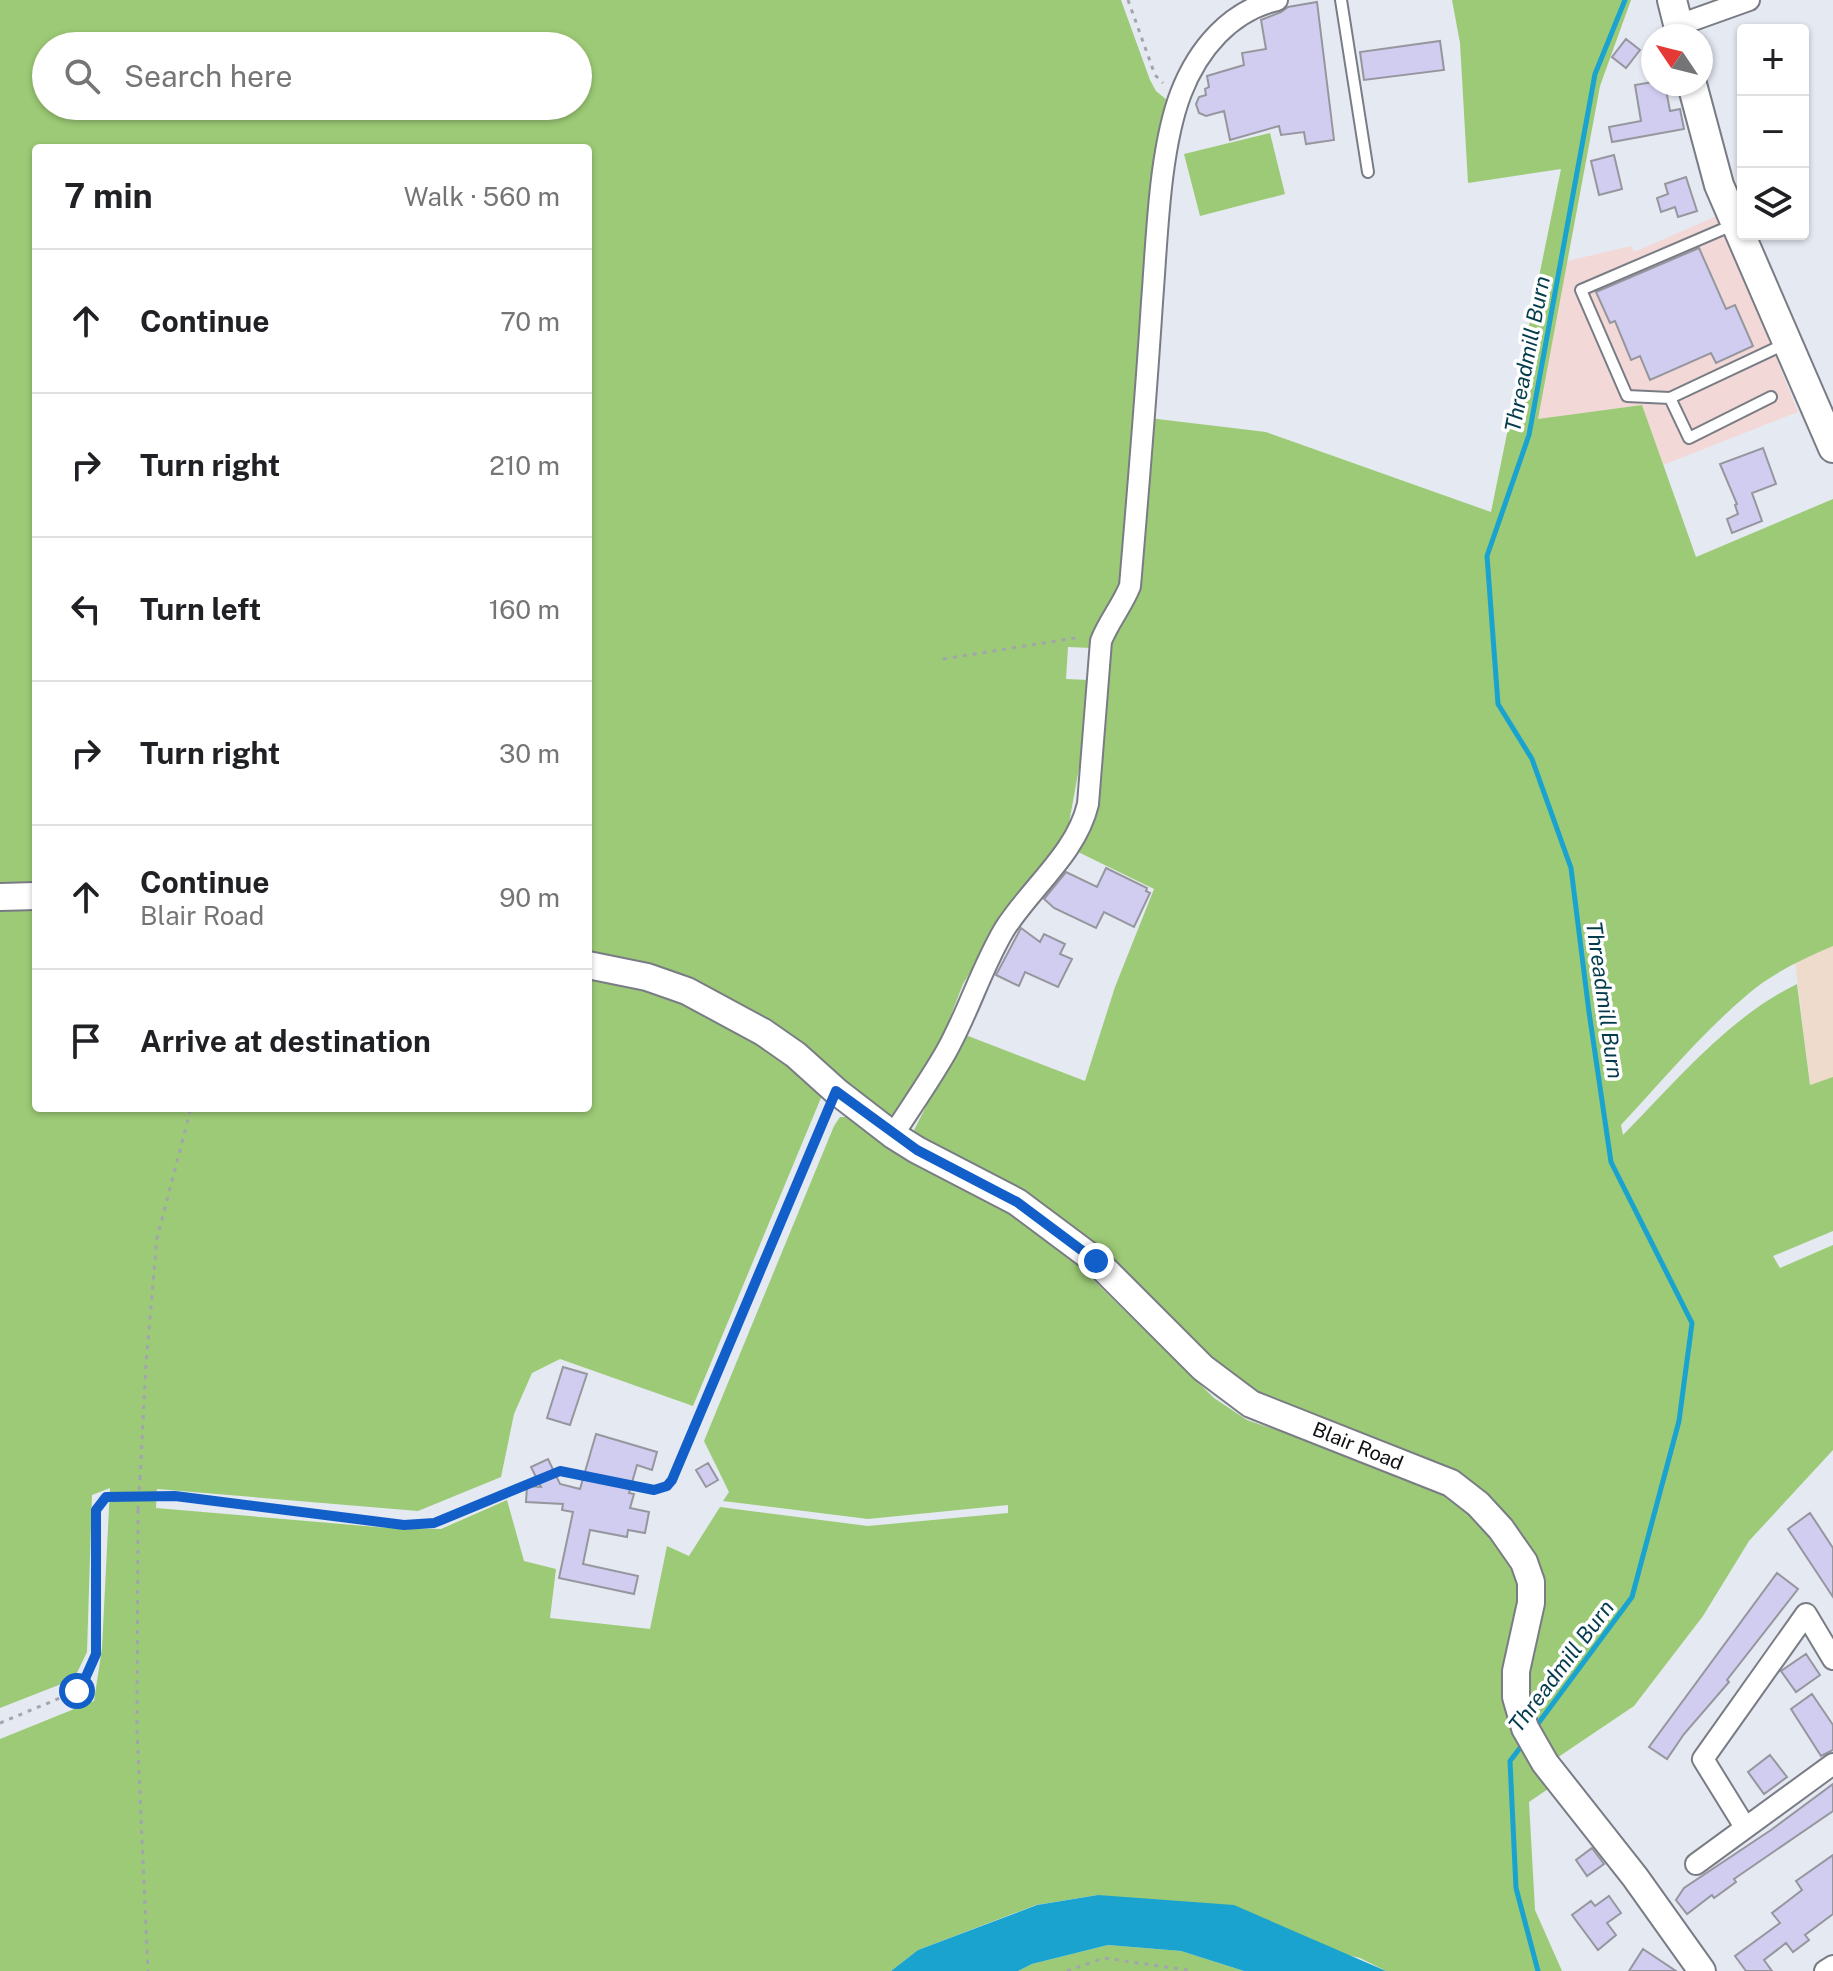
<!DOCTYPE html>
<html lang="en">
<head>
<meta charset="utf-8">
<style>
	:root { --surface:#fff; --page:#f6f6f6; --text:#202124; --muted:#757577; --line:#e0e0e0 }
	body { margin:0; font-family:"Public Sans",sans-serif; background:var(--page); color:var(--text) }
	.controls { position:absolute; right:24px; top:24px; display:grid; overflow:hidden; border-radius:8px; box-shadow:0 2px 6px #0004 }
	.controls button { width:72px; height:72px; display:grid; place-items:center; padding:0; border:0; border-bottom:2px solid var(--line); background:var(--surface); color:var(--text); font:40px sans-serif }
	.compass { position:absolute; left:1641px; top:24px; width:72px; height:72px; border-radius:50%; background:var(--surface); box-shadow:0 2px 6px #0004; rotate:305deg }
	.stop { position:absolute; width:24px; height:24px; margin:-18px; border:6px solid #135fc9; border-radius:50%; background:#fff }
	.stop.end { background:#135fc9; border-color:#fff; box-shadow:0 2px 8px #0008 }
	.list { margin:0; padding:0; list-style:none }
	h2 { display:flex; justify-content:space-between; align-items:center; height:104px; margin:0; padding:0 32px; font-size:34px }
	h2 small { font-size:26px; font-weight:400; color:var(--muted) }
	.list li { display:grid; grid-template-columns:52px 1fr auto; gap:24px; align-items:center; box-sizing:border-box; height:144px; padding:0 32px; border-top:2px solid var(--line) }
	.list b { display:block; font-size:30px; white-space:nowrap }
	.list p { margin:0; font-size:26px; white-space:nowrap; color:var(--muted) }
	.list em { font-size:26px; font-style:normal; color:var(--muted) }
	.icon { flex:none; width:44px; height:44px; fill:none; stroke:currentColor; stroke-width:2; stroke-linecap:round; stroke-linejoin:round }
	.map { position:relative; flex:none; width:1833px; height:1971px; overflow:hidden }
	.search { position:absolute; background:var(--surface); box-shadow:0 2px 6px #0004; left:32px; top:32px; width:560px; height:88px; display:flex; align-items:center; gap:20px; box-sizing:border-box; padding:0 28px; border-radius:44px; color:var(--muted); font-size:30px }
	.panel { position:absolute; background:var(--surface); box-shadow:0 2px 6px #0004; left:32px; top:144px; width:560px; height:968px; border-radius:8px }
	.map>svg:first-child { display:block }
</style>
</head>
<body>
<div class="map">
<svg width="1833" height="1971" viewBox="0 0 1833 1971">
	<rect width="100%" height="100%" fill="#e5e9f2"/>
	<path fill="#f3d8d8" d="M1719 215 1798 412 1663 465 1642 405 1538 420 1567 261 1631 246 1634 252Z"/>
	<path fill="#efdbcc" d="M1833 946V1077L1810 1085 1795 962Z"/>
	<path fill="#9dca76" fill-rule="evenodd" d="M0 0H1121L1150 80 1156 91 1168 101 1159 156 1122 585 1091 648 1068 647 1066 679 1089 680 1086 730 1069 823 1058 846 1016 896 963 984 937 1051 896 1117 887 1116C834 1071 782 1021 718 992 677 973 632 964 588 953V148H36V884H0ZM46 46H578V106H46Z
		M1452 0H1631L1600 86 1538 419 1642 405 1696 557 1833 499V946C1803 959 1772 973 1747 995 1701 1034 1662 1081 1621 1125L1623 1135C1676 1081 1729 1017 1797 984L1810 1085 1833 1077V1231L1773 1256 1780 1268 1833 1245V1450L1749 1541 1703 1616 1634 1706 1539 1770 1554 1785 1529 1802 1535 1910 1562 1971H1386L1360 1958 1098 1895 1036 1905 918 1950 891 1971H0V1739L94 1701 102 1648 110 1488 92 1495 87 1652 74 1679 0 1708V911L36 910V1108H588V975C644 986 696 1001 745 1031 773 1048 798 1073 823 1093L693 1406 560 1359 532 1373 514 1414 501 1477 418 1511 157 1489 156 1508 388 1528 441 1529 507 1500 524 1561 556 1569 550 1618 650 1629 667 1546 689 1556 720 1507 868 1526 1008 1513V1505L868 1519 723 1501 729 1492 704 1441 834 1126 840 1117H849L898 1155 986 1197 1010 1212 1081 1268 1214 1398 1247 1420 1348 1454 1258 1395 912 1134 963 1034 1085 1081 1115 987 1154 889 1074 850 1091 829 1107 646 1120 620 1149 418 1266 432 1491 512 1561 169 1468 183 1460 43Z
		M1270 133 1285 194 1200 216 1184 154Z
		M1108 1945 1181 1951 1244 1971H1018L1032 1964Z"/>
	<path fill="#1aa3ce" d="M1098 1895 1234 1905 1386 1971H1244L1181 1951 1108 1945 1032 1964 1018 1971H891L918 1950 1037 1905Z"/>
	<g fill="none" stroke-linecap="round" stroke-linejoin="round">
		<path stroke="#1aa3ce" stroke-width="5" d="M1534 1729 1632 1597 1679 1421 1692 1323 1611 1162 1589 1012 1571 868 1532 759 1498 704 1487 556 1529 435 1595 74 1625 0
			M1523 1744 1510 1761 1516 1888 1538 1971"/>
	</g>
	<path fill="#d1cdf0" stroke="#96969e" stroke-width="2" d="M1317 2 1334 140 1306 144 1304 132 1281 135 1279 126 1230 140 1224 111 1206 116 1199 113 1196 104 1199 97 1206 95 1205 89 1209 87 1207 76 1244 65 1242 53 1266 49 1261 20 1281 12 1288 7Z
		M1626 39 1640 50 1626 68 1612 57Z
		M1440 41 1444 70 1364 80 1360 52Z
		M1653 82V84H1665L1670 111 1680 109 1684 129 1612 142 1609 127 1641 121 1635 85Z
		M1614 155 1622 189 1599 195 1591 161Z
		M1686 177 1697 211 1678 217 1675 207 1661 212 1657 198 1668 194 1665 184Z
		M1699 248 1726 309 1735 305 1753 346 1716 363 1711 353 1650 380 1640 356 1631 360 1615 321 1610 323 1596 292Z
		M1763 448 1776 484 1752 493 1762 521 1732 533 1727 519 1738 514 1735 505 1737 504 1720 464Z
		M1106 868 1147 888 1146 891 1150 893 1134 927 1104 912 1096 928 1054 908 1044 899 1066 872 1097 887Z
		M1021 928 1040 942 1044 934 1065 944 1060 954 1072 959 1058 987 1025 972 1019 986 996 975Z
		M563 1367 587 1374 570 1425 547 1418Z
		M596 1434 657 1452 652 1470 637 1465 629 1493 634 1494 630 1508 649 1512 645 1533 628 1530 627 1537 590 1530 583 1564 638 1576 634 1594 559 1578 573 1512 562 1510 563 1504 526 1502 527 1486 541 1487 531 1467 548 1459 560 1484 580 1489Z
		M708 1463 718 1480 706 1487 696 1470Z
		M1810 1513 1833 1548V1597L1788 1529Z
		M1777 1573 1798 1589 1727 1680 1729 1682 1684 1734 1667 1759 1649 1747Z
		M1806 1654 1820 1675 1796 1692 1781 1671Z
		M1812 1694 1833 1725V1750L1821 1756 1791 1709Z
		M1770 1755 1787 1777 1764 1794 1748 1772Z
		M1833 1784V1811L1734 1879 1736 1882 1714 1898 1712 1895 1687 1914 1676 1900 1684 1888 1771 1830Z
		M1592 1848 1604 1864 1587 1876 1576 1860Z
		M1833 1855V1914L1805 1935 1809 1940 1793 1952 1786 1943 1764 1960 1772 1971H1746L1735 1956 1780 1923 1772 1913 1802 1890 1796 1881Z
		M1609 1896 1621 1913 1607 1923 1616 1935 1598 1950 1572 1915 1591 1901 1595 1906Z
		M1643 1949 1676 1971H1629Z"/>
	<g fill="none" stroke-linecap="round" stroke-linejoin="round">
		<defs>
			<path id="service" d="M1341 0 1368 172
				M1771 397 1689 438 1670 398 1785 344
				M1670 398 1627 396 1581 290 1735 224"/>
			<path id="minor" d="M1679 25 1749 0
				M893 1135C911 1107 930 1080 946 1052 968 1013 981 969 1004 930 1031 887 1076 854 1088 804L1101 641C1109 621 1122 606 1130 586 1138 492 1146 397 1152 302 1157 240 1159 150 1181 93 1198 49 1230 11 1277 0
				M1745 1827 1703 1759 1806 1614 1833 1659
				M1696 1864 1833 1764
				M1825 1971 1833 1966"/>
			<path id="tertiary" d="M0 897 36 896
				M588 965 647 977 687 991 763 1032 796 1055 836 1091 893 1135 917 1150 1017 1202 1096 1261 1203 1368 1251 1404 1451 1483 1478 1504 1501 1529 1524 1562 1531 1582V1603L1516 1671V1697L1525 1728 1545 1763 1635 1877 1702 1971"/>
			<path id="secondary" d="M1672 0 1681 36
				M1692 84 1719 185 1833 448"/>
		</defs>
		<use href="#service" stroke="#797c84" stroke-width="14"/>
		<use href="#minor" stroke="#797c84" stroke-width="24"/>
		<use href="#tertiary" stroke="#797c84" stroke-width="30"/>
		<use href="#secondary" stroke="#797c84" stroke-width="32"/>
		<path stroke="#a2a5ad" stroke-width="3" stroke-dasharray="4 6" stroke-linecap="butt" d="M1128 0 1155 75 1163 83
			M943 659 1081 637
			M140 1479 146 1363 157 1238 191 1108
			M138 1510 137 1729 148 1971
			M0 1723 77 1691 84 1681 96 1654V1510L106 1497 175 1496 404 1525 434 1523 560 1471 654 1490 667 1486 672 1480 827 1114
			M1067 1971 1104 1958 1194 1971"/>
		<use href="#service" stroke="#fff" stroke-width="10"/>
		<use href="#minor" stroke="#fff" stroke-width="20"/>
		<use href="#tertiary" stroke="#fff" stroke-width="26"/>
		<use href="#secondary" stroke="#fff" stroke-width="28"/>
		<path stroke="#a2a5ad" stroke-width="3" stroke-dasharray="4 6" stroke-linecap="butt" d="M138 1510 140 1479"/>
	</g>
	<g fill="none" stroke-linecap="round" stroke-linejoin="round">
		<path stroke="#135fc9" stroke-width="10" d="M77 1691 84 1681 96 1654V1510L106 1497 175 1496 404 1525 434 1523 560 1471 654 1490 667 1486 672 1480 836 1091 917 1150 1017 1202 1096 1261"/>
	</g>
	<g text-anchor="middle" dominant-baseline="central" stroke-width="7" stroke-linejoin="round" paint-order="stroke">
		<g font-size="20" fill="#101114" stroke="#fff">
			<text transform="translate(1358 1446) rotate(22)">Blair Road</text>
		</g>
		<g font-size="22" font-style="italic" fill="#043c4e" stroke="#fff">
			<text transform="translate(1527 354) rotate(-79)">Threadmill Burn</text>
			<text transform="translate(1605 1000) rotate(82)">Threadmill Burn</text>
			<text transform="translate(1561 1666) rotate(-53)">Threadmill Burn</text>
		</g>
	</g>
</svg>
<div class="controls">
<button>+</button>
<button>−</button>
<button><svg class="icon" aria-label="layers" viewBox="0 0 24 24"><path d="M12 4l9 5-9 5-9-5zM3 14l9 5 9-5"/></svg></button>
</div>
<svg class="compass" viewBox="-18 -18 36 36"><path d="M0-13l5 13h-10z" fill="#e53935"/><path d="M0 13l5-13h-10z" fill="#757577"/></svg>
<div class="stop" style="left:77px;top:1691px"></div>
<div class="stop end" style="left:1096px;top:1261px"></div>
<div class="search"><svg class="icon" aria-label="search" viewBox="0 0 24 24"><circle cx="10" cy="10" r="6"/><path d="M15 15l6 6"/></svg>Search here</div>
<section class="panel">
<h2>7 min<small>Walk · 560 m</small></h2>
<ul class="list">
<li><svg class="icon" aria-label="ahead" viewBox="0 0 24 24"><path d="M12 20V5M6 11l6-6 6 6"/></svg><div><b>Continue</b></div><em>70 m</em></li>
<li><svg class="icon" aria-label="right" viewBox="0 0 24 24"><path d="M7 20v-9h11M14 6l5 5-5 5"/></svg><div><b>Turn right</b></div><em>210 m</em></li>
<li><svg class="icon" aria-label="left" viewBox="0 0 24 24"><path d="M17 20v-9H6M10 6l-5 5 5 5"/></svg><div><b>Turn left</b></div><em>160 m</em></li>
<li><svg class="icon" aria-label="right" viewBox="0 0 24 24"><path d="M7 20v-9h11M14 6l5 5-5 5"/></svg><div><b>Turn right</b></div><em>30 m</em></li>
<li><svg class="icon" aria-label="ahead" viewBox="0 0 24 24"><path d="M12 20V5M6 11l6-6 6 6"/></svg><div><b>Continue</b><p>Blair Road</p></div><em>90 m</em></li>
<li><svg class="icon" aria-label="arrive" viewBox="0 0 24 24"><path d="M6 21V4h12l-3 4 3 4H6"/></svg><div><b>Arrive at destination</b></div></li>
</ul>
</section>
</div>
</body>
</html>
